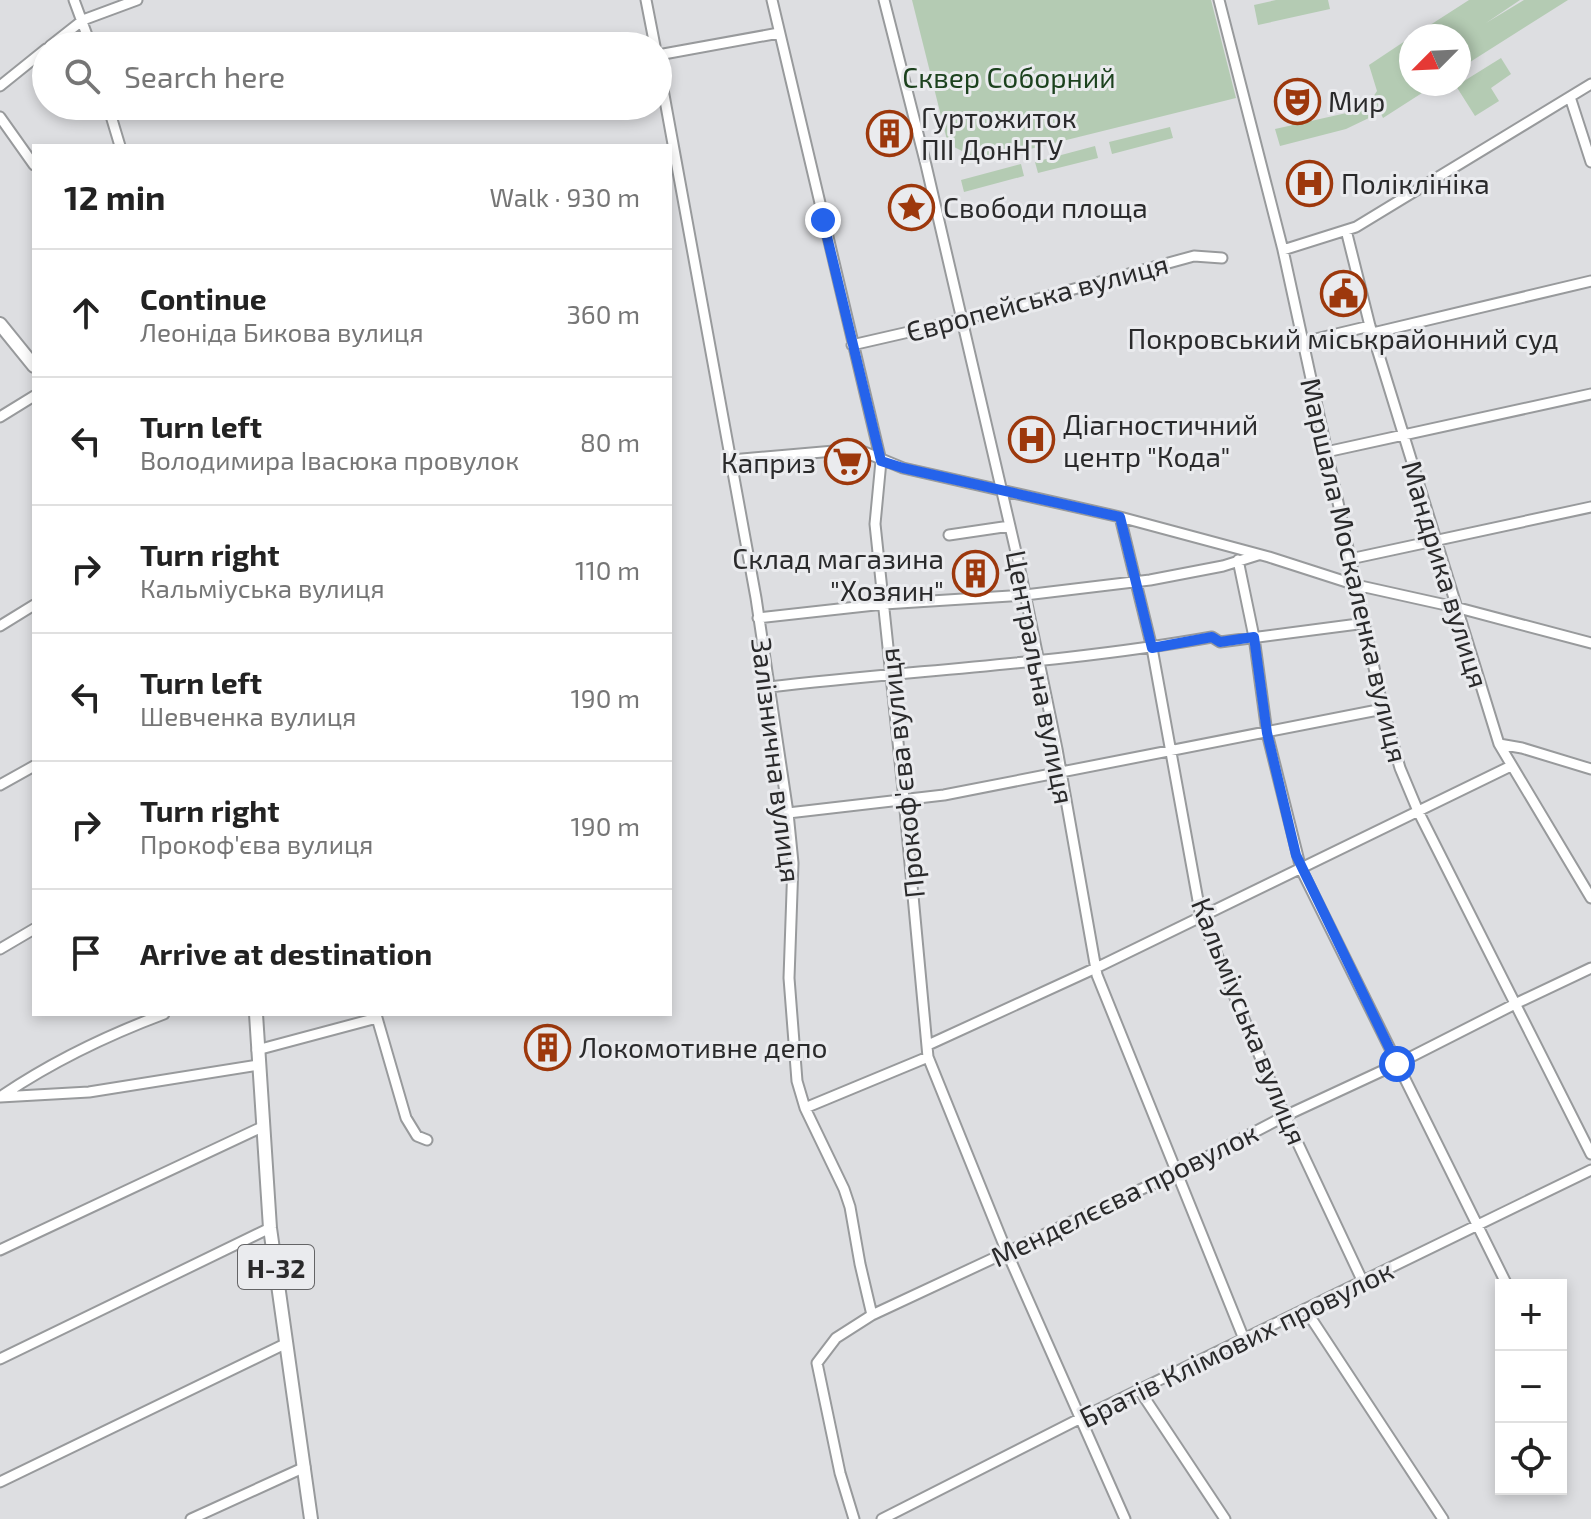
<!DOCTYPE html>
<html lang="en">
<head>
<meta charset="utf-8">
<style>
	:root { --surface:#fff; --page:#f2f2f2; --text:#222; --muted:#767676; --line:#e0e0e0 }
	body { margin:0; font-family:"Exo 2",sans-serif; background:var(--page); color:var(--text) }
	.controls { position:absolute; right:24px; bottom:24px; display:grid; overflow:hidden; border-radius:0px; box-shadow:0 4px 12px #0003 }
	.controls button { width:72px; height:72px; display:grid; place-items:center; padding:0; border:0; border-bottom:2px solid var(--line); background:var(--surface); color:var(--text); font:40px sans-serif }
	.compass { position:absolute; left:1399px; top:24px; width:72px; height:72px; border-radius:50%; background:var(--surface); box-shadow:0 4px 12px #0003; rotate:246deg }
	.stop { position:absolute; width:24px; height:24px; margin:-18px; border:6px solid #2563eb; border-radius:50%; background:#fff }
	.stop.end { background:#2563eb; border-color:#fff; box-shadow:0 2px 8px #0008 }
	.list { margin:0; padding:0; list-style:none }
	h2 { display:flex; justify-content:space-between; align-items:center; height:104px; margin:0; padding:0 32px; font-size:34px }
	h2 small { font-size:26px; font-weight:400; color:var(--muted) }
	.list li { display:grid; grid-template-columns:52px 1fr auto; gap:24px; align-items:center; box-sizing:border-box; height:128px; padding:0 32px; border-top:2px solid var(--line) }
	.list b { display:block; font-size:30px; white-space:nowrap }
	.list p { margin:0; font-size:26px; white-space:nowrap; color:var(--muted) }
	.list em { font-size:26px; font-style:normal; color:var(--muted) }
	.icon { flex:none; width:44px; height:44px; fill:none; stroke:currentColor; stroke-width:2; stroke-linecap:round; stroke-linejoin:round }
	.map { position:relative; flex:none; width:1591px; height:1519px; overflow:hidden }
	.search { position:absolute; background:var(--surface); box-shadow:0 4px 12px #0003; left:32px; top:32px; width:640px; height:88px; display:flex; align-items:center; gap:20px; box-sizing:border-box; padding:0 28px; border-radius:44px; color:var(--muted); font-size:30px }
	.panel { position:absolute; background:var(--surface); box-shadow:0 4px 12px #0003; left:32px; top:144px; width:640px; height:872px; border-radius:0px }
	.map>svg:first-child { display:block }
</style>
</head>
<body>
<div class="map">
<svg width="1591" height="1519" viewBox="0 0 1591 1519">
	<rect width="100%" height="100%" fill="#dddee1"/>
	<path fill="#b4cbb3" d="M912 0H1211L1236 98 982 161 948 144Z
		M1276 0H1328L1330 9 1258 25 1254 5Z
		M1469 0H1520L1486 23 1524 0H1568L1459 69V36H1413Z
		M1411 37V84H1436L1383 118 1373 97 1377 91 1369 65Z
		M1501 58 1511 74 1491 88 1499 101 1475 116 1456 86Z
		M1369 108 1371 117 1346 129 1280 146 1275 129Z
		M1170 127 1173 138 1112 154 1109 142Z
		M1095 146 1098 158 1038 173 1035 162Z
		M1021 164 1024 176 964 192 961 180Z"/>
	<g fill="none" stroke-linecap="round" stroke-linejoin="round">
		<defs>
			<path id="minor" d="M74 0 91 46
				M646 0 655 46
				M772 0 881 461 875 524 904 799 928 1057 1006 1250 1125 1519
				M884 0 926 165 1019 565 1057 749 1097 975 1244 1339
				M1219 0 1283 250 1383 709 1400 768 1418 811 1591 1154
				M50 46 83 20 137 0
				M658 55 779 33
				M658 62 756 598 788 813 793 863 789 978 797 1081 805 1108 844 1189 850 1207 860 1264 872 1315
				M0 86 46 49
				M1570 97 1591 162
				M108 106 120 146
				M0 117 34 165
				M1346 230 1370 326 1499 744 1591 898
				M1283 250 1356 227 1591 84
				M1373 333 1591 281
				M1303 342 1370 326
				M852 345 961 320 1194 256 1222 258
				M0 417 34 396
				M1326 452 1591 394
				M731 460 857 449 903 468 1120 517 1269 557 1356 585 1455 607 1591 643
				M1120 517 1152 648 1201 917 1285 1116 1362 1280
				M949 535 1010 526
				M1350 559 1591 507
				M1238 560 1254 637 1267 733 1301 869 1507 1285
				M758 618 884 604 1025 595 1150 580 1223 566 1258 555
				M0 626 34 605
				M769 687C917 670 1066 663 1212 637L1220 642 1366 623
				M1499 744 1522 748 1591 769
				M0 785 34 766
				M788 813 944 795 1383 709
				M0 949 34 929
				M928 1045 1098 967 1511 766
				M257 1050 377 1018 406 1118 417 1136 427 1140
				M3 1095C52 1062 108 1035 164 1014
				M0 1097 89 1092 258 1065
				M805 1108 928 1057
				M0 1250 262 1127
				M1305 1309 1443 1519
				M0 1359 270 1228
				M1140 1391 1225 1519
				M0 1482 287 1343
				M191 1519 305 1467
				M854 1519 840 1473 817 1363 836 1338 872 1315 1176 1173 1285 1116 1397 1064 1517 1003 1591 968
				M882 1519 1079 1419 1591 1170"/>
			<path id="major" d="M0 324 34 366
				M256 1014 270 1228 311 1519"/>
		</defs>
		<use href="#minor" stroke="#989a9c" stroke-width="13"/>
		<use href="#major" stroke="#989a9c" stroke-width="16"/>
		<use href="#minor" stroke="#fff" stroke-width="9"/>
		<use href="#major" stroke="#fff" stroke-width="12"/>
	</g>
	<g fill="none" stroke-linecap="round" stroke-linejoin="round">
		<path stroke="#2563eb" stroke-width="10" d="M823 220 881 461 903 468 1120 517 1152 648 1212 637 1220 642 1254 637 1267 733 1296 855 1397 1064"/>
	</g>
	<defs>
		<symbol id="theatre-ring" viewBox="-11 -11 22 22"><circle r="9.5" fill="#eaebee" stroke="#9d380c" stroke-width="1.5"/><path d="M-5-5.5Q0-4 5-5.5V0Q5 5 0 6Q-5 5-5 0ZM-3.3-2.5H-1v1.5H-3.3ZM1-2.5H3.3v1.5H1ZM-2.8 1Q0 5.5 2.8 1Z" fill="#9d380c"/></symbol>
		<symbol id="building-ring" viewBox="-11 -11 22 22"><circle r="9.5" fill="#eaebee" stroke="#9d380c" stroke-width="1.5"/><path d="M-4-6H4V6H1V3H-1V6H-4ZM-2.5-4.3h1.7v1.8h-1.7ZM.8-4.3h1.7v1.8H.8ZM-2.5-1h1.7V.8h-1.7ZM.8-1h1.7V.8H.8Z" fill="#9d380c"/></symbol>
		<symbol id="hospital-ring" viewBox="-11 -11 22 22"><circle r="9.5" fill="#eaebee" stroke="#9d380c" stroke-width="1.5"/><path d="M-5-5h3v3.5h4V-5h3V5h-3V1.5h-4V5h-3Z" fill="#9d380c"/></symbol>
		<symbol id="sight-ring" viewBox="-11 -11 22 22"><circle r="9.5" fill="#eaebee" stroke="#9d380c" stroke-width="1.5"/><path d="M0-6L1.8-2.2L6-1.7L2.9 1.2L3.7 5.4L0 3.3L-3.7 5.4L-2.9 1.2L-6-1.7L-1.8-2.2Z" fill="#9d380c"/></symbol>
		<symbol id="civic-ring" viewBox="-11 -11 22 22"><circle r="9.5" fill="#eaebee" stroke="#9d380c" stroke-width="1.5"/><path d="M-.6-6.5H3V-4.5H.6V-3L4-1V1h2V6H-6V1h2V-1L-.6-3ZM-1.2 2.5V6h2.4V2.5Z" fill="#9d380c"/></symbol>
		<symbol id="supermarket-ring" viewBox="-11 -11 22 22"><circle r="9.5" fill="#eaebee" stroke="#9d380c" stroke-width="1.5"/><path d="M-6-5.5h2.5l.6 2H6L4.5 2H-2.5L-4.4-4H-6ZM-1.5 3.2a1.3 1.3 0 1 0 .1 0ZM3 3.2a1.3 1.3 0 1 0 .1 0Z" fill="#9d380c"/></symbol>
	</defs>
	<g fill-rule="evenodd">
		<use href="#theatre-ring" x="1272" y="76" width="51" height="51"/>
		<use href="#building-ring" x="864" y="108" width="51" height="51"/>
		<use href="#hospital-ring" x="1284" y="158" width="51" height="51"/>
		<use href="#sight-ring" x="886" y="182" width="51" height="51"/>
		<use href="#civic-ring" x="1318" y="268" width="51" height="51"/>
		<use href="#hospital-ring" x="1006" y="414" width="51" height="51"/>
		<use href="#supermarket-ring" x="822" y="436" width="51" height="51"/>
		<use href="#building-ring" x="950" y="548" width="51" height="51"/>
		<use href="#building-ring" x="522" y="1022" width="51" height="51"/>
	</g>
	<g text-anchor="middle" dominant-baseline="central" stroke-width="6" stroke-linejoin="round" paint-order="stroke">
		<rect fill="#eaebee" stroke="#646466" stroke-width="2" x="238" y="1245" width="76" height="44" rx="6"/>
		<g font-size="26" font-weight="bold" fill="#2a2a2b">
			<text x="276" y="1267">Н-32</text>
		</g>
		<g font-size="28" fill="#1c421e" stroke="#eaebee">
			<text x="1009" y="77">Сквер Соборний</text>
		</g>
		<g font-size="28" fill="#2a2a2b" stroke="#eaebee" text-anchor="start">
			<text x="1328" y="101">Мир</text>
			<text x="921" y="117">Гуртожиток<tspan x="921" dy="32">ПІІ ДонНТУ</tspan></text>
			<text x="1341" y="183">Поліклініка</text>
			<text x="943" y="207">Свободи площа</text>
			<text x="1343" y="338" text-anchor="middle">Покровський міськрайонний суд</text>
			<text x="1063" y="424">Діагностичний<tspan x="1063" dy="32">центр "Кода"</tspan></text>
			<text x="816" y="462" text-anchor="end">Каприз</text>
			<text x="944" y="558" text-anchor="end">Склад магазина<tspan x="944" dy="32">"Хозяин"</tspan></text>
			<text x="579" y="1047">Локомотивне депо</text>
		</g>
		<g font-size="28" fill="#2a2a2b" stroke="#eaebee">
			<text transform="translate(1037 297) rotate(-15)">Європейська вулиця</text>
			<text transform="translate(1355 570) rotate(77)">Маршала Москаленка вулиця</text>
			<text transform="translate(1446 574) rotate(73)">Мандрика вулиця</text>
			<text transform="translate(1041 677) rotate(79)">Центральна вулиця</text>
			<text transform="translate(777 760) rotate(83)">Залізнична вулиця</text>
			<text transform="translate(901 773) rotate(-96)">Прокоф'єва вулиця</text>
			<text transform="translate(1250 1021) rotate(68)">Кальміуська вулиця</text>
			<text transform="translate(1124 1194) rotate(-26)">Менделєєва провулок</text>
			<text transform="translate(1236 1343) rotate(-26)">Братів Клімових провулок</text>
		</g>
	</g>
</svg>
<div class="controls">
<button>+</button>
<button>−</button>
<button><svg class="icon" aria-label="locate" viewBox="0 0 24 24"><circle cx="12" cy="12" r="6"/><path d="M12 2v4M12 18v4M2 12h4M18 12h4"/></svg></button>
</div>
<svg class="compass" viewBox="-18 -18 36 36"><path d="M0-13l5 13h-10z" fill="#e53935"/><path d="M0 13l5-13h-10z" fill="#767676"/></svg>
<div class="stop" style="left:1397px;top:1064px"></div>
<div class="stop end" style="left:823px;top:220px"></div>
<div class="search"><svg class="icon" aria-label="search" viewBox="0 0 24 24"><circle cx="10" cy="10" r="6"/><path d="M15 15l6 6"/></svg>Search here</div>
<section class="panel">
<h2>12 min<small>Walk · 930 m</small></h2>
<ul class="list">
<li><svg class="icon" aria-label="ahead" viewBox="0 0 24 24"><path d="M12 20V5M6 11l6-6 6 6"/></svg><div><b>Continue</b><p>Леоніда Бикова вулиця</p></div><em>360 m</em></li>
<li><svg class="icon" aria-label="left" viewBox="0 0 24 24"><path d="M17 20v-9H6M10 6l-5 5 5 5"/></svg><div><b>Turn left</b><p>Володимира Івасюка провулок</p></div><em>80 m</em></li>
<li><svg class="icon" aria-label="right" viewBox="0 0 24 24"><path d="M7 20v-9h11M14 6l5 5-5 5"/></svg><div><b>Turn right</b><p>Кальміуська вулиця</p></div><em>110 m</em></li>
<li><svg class="icon" aria-label="left" viewBox="0 0 24 24"><path d="M17 20v-9H6M10 6l-5 5 5 5"/></svg><div><b>Turn left</b><p>Шевченка вулиця</p></div><em>190 m</em></li>
<li><svg class="icon" aria-label="right" viewBox="0 0 24 24"><path d="M7 20v-9h11M14 6l5 5-5 5"/></svg><div><b>Turn right</b><p>Прокоф'єва вулиця</p></div><em>190 m</em></li>
<li><svg class="icon" aria-label="arrive" viewBox="0 0 24 24"><path d="M6 21V4h12l-3 4 3 4H6"/></svg><div><b>Arrive at destination</b></div></li>
</ul>
</section>
</div>
</body>
</html>
